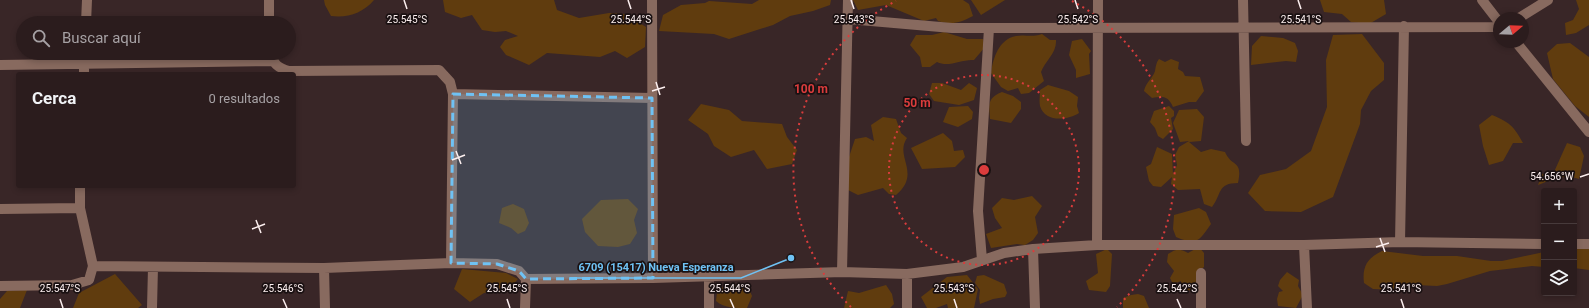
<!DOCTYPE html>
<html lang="es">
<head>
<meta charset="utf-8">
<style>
	:root { --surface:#2b1c1d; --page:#332526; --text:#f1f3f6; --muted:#a6a1a4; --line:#473a3b }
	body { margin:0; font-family:Roboto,sans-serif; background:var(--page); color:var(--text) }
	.controls { position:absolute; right:12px; bottom:12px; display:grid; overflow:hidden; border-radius:4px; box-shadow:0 2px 6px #0003 }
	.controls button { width:36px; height:36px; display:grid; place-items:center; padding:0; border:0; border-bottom:1px solid var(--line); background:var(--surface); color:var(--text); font:20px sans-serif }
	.compass { position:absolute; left:1493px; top:12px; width:36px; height:36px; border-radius:50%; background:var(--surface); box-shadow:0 2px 6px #0003; rotate:71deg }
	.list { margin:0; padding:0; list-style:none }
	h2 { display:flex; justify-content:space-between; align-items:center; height:52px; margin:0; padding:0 16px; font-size:17px }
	h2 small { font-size:13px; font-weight:400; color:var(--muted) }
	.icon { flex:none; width:22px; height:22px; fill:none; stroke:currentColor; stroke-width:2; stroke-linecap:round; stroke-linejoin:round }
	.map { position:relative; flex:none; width:1589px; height:308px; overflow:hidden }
	.search { position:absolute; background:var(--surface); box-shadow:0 2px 6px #0003; left:16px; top:16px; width:280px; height:44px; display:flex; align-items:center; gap:10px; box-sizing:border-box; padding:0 14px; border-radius:22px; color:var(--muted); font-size:15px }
	.panel { position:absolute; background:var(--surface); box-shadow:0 2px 6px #0003; left:16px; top:72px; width:280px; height:116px; border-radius:4px }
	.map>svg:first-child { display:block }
</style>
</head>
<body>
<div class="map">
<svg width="1589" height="308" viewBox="0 0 1589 308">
	<rect width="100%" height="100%" fill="#392627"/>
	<path fill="#603c0e" d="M324 0H374C363 13 348 18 331 16L325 5Z
		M443 0H554L557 10 579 18 609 13 625 14 646 27 645 47 627 58 615 51 600 57 547 53 529 65 506 55 500 47 505 40 518 36 506 31 495 32 482 30 472 15 461 18 445 12Z
		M759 0H831L830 5 813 11 790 16 773 25 729 39 714 34 659 31 663 15 681 5 705 3 709 1 752 4Z
		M853 0H963L969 4 973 16C960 23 952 25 938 21L936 18 924 21 886 5 858 10Z
		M971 0H1005L981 15Z
		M1320 0H1384L1386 14 1369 24 1351 22 1342 14 1324 12Z
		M1576 0H1589V25L1576 33 1566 35 1565 23 1573 20 1579 9Z
		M944 32 967 39H983L985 47 974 60C961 59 949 68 937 62L930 67H922L920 57 910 45 916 35H932Z
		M1042 34 1050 40H1056C1057 53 1045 61 1041 72L1044 81 1029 93 1021 94 1018 88 1008 91 1001 87 991 73C993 58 999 39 1016 36 1025 34 1030 38 1042 34Z
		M1362 34 1384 63V80L1371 91 1361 110 1360 124 1333 197 1301 212 1265 211 1248 193 1260 175 1286 169 1311 151 1327 107 1326 60 1333 35Z
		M1261 36 1283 38 1295 43 1298 51 1296 62 1286 61 1251 65 1252 46Z
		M1082 39 1091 51 1089 54 1090 74 1076 78V70L1069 55 1072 41Z
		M1570 43 1589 57V117L1575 106 1553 79 1547 53 1557 44Z
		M1159 59 1165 62 1171 59 1179 62 1178 69 1183 72 1185 76 1200 77 1204 91 1196 102H1189L1173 107C1168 96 1164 96 1152 98L1144 91C1146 82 1153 78 1155 71 1156 66 1156 63 1159 59Z
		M932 83H942L961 90 969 83 977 88 974 100 959 105 934 101 929 94Z
		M1048 85 1069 91 1078 97 1077 106 1079 113C1068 120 1045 123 1040 106 1039 101 1040 95 1040 90Z
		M1002 92 1013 96 1021 102V109L1011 123 990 119C989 104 987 98 1002 92Z
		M701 104 729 110 742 121 782 124 787 137 797 150 792 164 767 169 754 150 731 157 714 146 708 134 688 120Z
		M968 106 973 112 972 119 958 127 943 122 949 107Z
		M1169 106 1174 111V116L1171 118 1173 129 1163 139 1158 136 1155 128 1150 122 1154 111Z
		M1197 109 1204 117 1201 141 1189 142 1201 152 1211 149 1225 152C1232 168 1243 159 1238 183 1217 183 1222 194 1212 207L1204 204 1200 189 1178 190 1171 184 1172 177 1161 187 1153 186 1149 181 1146 167 1151 164 1157 147 1172 154 1173 174 1177 165 1175 155 1179 147 1189 141 1180 142 1173 123 1179 110Z
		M1492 115C1509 122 1514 126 1523 143H1513L1503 161 1489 165 1483 146 1479 125Z
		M883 117 896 119 901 133 907 138C894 157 922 173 896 195L889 194 883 188 858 195 848 190 849 157 855 139 866 137 874 141 871 125Z
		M943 133 952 141 954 151 963 150 965 157 955 167 922 169 911 148Z
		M1567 143 1580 147 1584 156 1579 179C1563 174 1553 179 1538 185L1542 174 1554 172Z
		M1032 196 1042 206 1035 217 1038 233 1033 240 1025 245 1017 244 991 248 986 234 1002 228 995 218 992 208 1002 198 1014 200Z
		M628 199 638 209 634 220 637 233 630 244 618 247 598 246 585 232 582 219 601 200Z
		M513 204 524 209 529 223 525 231 518 234 511 228 499 223 502 208Z
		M1199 208 1206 212 1211 224C1199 241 1197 246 1176 237L1173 229 1174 215Z
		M1589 239V270L1574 268V242Z
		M1199 247 1204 253V267L1200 270 1193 289 1185 292 1181 288V281L1173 284 1170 278 1174 271 1167 262 1168 254C1176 249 1179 248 1188 253Z
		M1107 249 1112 254 1110 286 1106 292 1089 290 1086 281 1098 273 1096 254Z
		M1382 251 1423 256H1457L1491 261H1502L1544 252V267L1532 266 1490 271 1447 284 1437 286 1416 285 1395 290 1373 289 1364 283C1362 267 1367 258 1382 251Z
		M462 269 506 273 518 279 507 291 484 293 470 302 454 289Z
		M1287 272 1299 280 1298 286 1303 295 1296 308 1278 306 1277 299 1279 292 1283 291 1278 286 1280 280Z
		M115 274 142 305 138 308H73L79 293Z
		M967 275 978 289 974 308H948L947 304 936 308H927L921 297 947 277Z
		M984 275 1004 284 1007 293 1005 297 993 299 980 304 979 298 980 290 975 283 977 276Z
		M739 284 749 289 752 296 747 308C736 308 723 308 716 301L717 293 723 287H731Z
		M886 285 892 294 894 304 890 308H844L848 291 859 293Z
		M27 290 20 308H0V299L7 291Z
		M1138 294 1144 296 1149 308H1123V298L1131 295Z"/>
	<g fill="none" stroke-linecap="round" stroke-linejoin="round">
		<path stroke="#886a5f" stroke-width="10" d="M269 0V23
			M652 0 653 278
			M1243 0 1246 141
			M1482 0 1499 22
			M1519 18 1548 0
			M848 19 952 28 1499 27
			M86 23 87 0
			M1516 42 1589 132
			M271 53C273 64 278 68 289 71L439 70 450 82 453 94 451 263
			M0 65 273 61
			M84 74V53
			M453 94 652 98
			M0 209 80 208
			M1400 242 1404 26
			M1574 244H1589
			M1097 245 1098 0
			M1304 245 1307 308
			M1033 249 1035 308
			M982 260 978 211 989 28
			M93 266 324 268 451 263 497 264 519 271 526 279 653 278 842 272 907 274 963 267 1004 253 1033 249 1097 245H1304L1400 242 1544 244
			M324 268 325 308
			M842 272 848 0
			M907 274V308
			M709 276V308
			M0 286 72 285 89 280 93 266 80 208V186
			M152 308 153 267
			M525 308 526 279
			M1201 308V273"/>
	</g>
	<path fill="#6fc2f4" fill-opacity="0.2" stroke="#6fc2f4" stroke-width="3" stroke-dasharray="8 5" stroke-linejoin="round" d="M453 94 652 98 653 278 526 279 519 271 497 264 451 263Z"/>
	<path fill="none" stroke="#fcefef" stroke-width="1.5" d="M404 0 407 9M628 0 631 9M851 0 854 9M1075 0 1078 9M1298 0 1301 9M656 82 660 95M652 91 665 87M456 151 461 164M452 160 465 155M1580 177 1589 174M256 220 261 233M252 229 265 224M1380 238 1385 252M1376 247 1389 243M60 299 63 308M283 299 287 308M507 299 510 308M730 299 734 308M954 299 957 308M1177 299 1181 308M1401 299 1404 308"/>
	<g fill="none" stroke="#da3c3c" stroke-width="2" stroke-dasharray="2 4">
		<circle cx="984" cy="170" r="95"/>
		<path d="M851 307A191 191 0 0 1 896 1M1072 1A191 191 0 0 1 1117 307"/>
	</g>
	<g font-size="10" text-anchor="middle" fill="#fcefef" stroke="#1a1112" stroke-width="3.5" stroke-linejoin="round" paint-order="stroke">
		<text x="1301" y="23">25.541°S</text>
		<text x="407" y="23">25.545°S</text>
		<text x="631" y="23">25.544°S</text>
		<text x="854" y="23">25.543°S</text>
		<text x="1078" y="23">25.542°S</text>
		<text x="1552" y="180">54.656°W</text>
		<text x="60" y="292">25.547°S</text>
		<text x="283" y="292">25.546°S</text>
		<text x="507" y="292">25.545°S</text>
		<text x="730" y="292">25.544°S</text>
		<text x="954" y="292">25.543°S</text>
		<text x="1177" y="292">25.542°S</text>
		<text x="1401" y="292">25.541°S</text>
	</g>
	<circle cx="984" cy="170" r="6" fill="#da3c3c" stroke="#1a1112" stroke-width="2"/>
	<g font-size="12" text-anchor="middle" font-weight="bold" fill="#da3c3c" stroke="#1a1112" stroke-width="3.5" stroke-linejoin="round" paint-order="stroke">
		<text x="811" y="93">100 m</text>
		<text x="917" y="107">50 m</text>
	</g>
	<path fill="none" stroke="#6fc2f4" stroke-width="1.5" d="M791 258L741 278H570"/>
	<circle fill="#6fc2f4" stroke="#1a1112" stroke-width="1.5" cx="791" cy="258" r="4"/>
	<g font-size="11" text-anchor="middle" font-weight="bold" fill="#6fc2f4" stroke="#1a1112" stroke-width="3.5" stroke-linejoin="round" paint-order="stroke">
		<text x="656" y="271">6709 (15417) Nueva Esperanza</text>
	</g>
</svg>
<div class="controls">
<button>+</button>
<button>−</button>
<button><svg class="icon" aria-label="layers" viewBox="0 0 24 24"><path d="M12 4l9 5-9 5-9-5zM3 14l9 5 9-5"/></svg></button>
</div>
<svg class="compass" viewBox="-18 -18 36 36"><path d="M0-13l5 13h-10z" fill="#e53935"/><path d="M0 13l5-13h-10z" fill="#a6a1a4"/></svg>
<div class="search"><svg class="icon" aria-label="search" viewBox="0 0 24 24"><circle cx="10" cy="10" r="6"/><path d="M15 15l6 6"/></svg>Buscar aquí</div>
<section class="panel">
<h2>Cerca<small>0 resultados</small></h2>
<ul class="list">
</ul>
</section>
</div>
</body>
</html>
